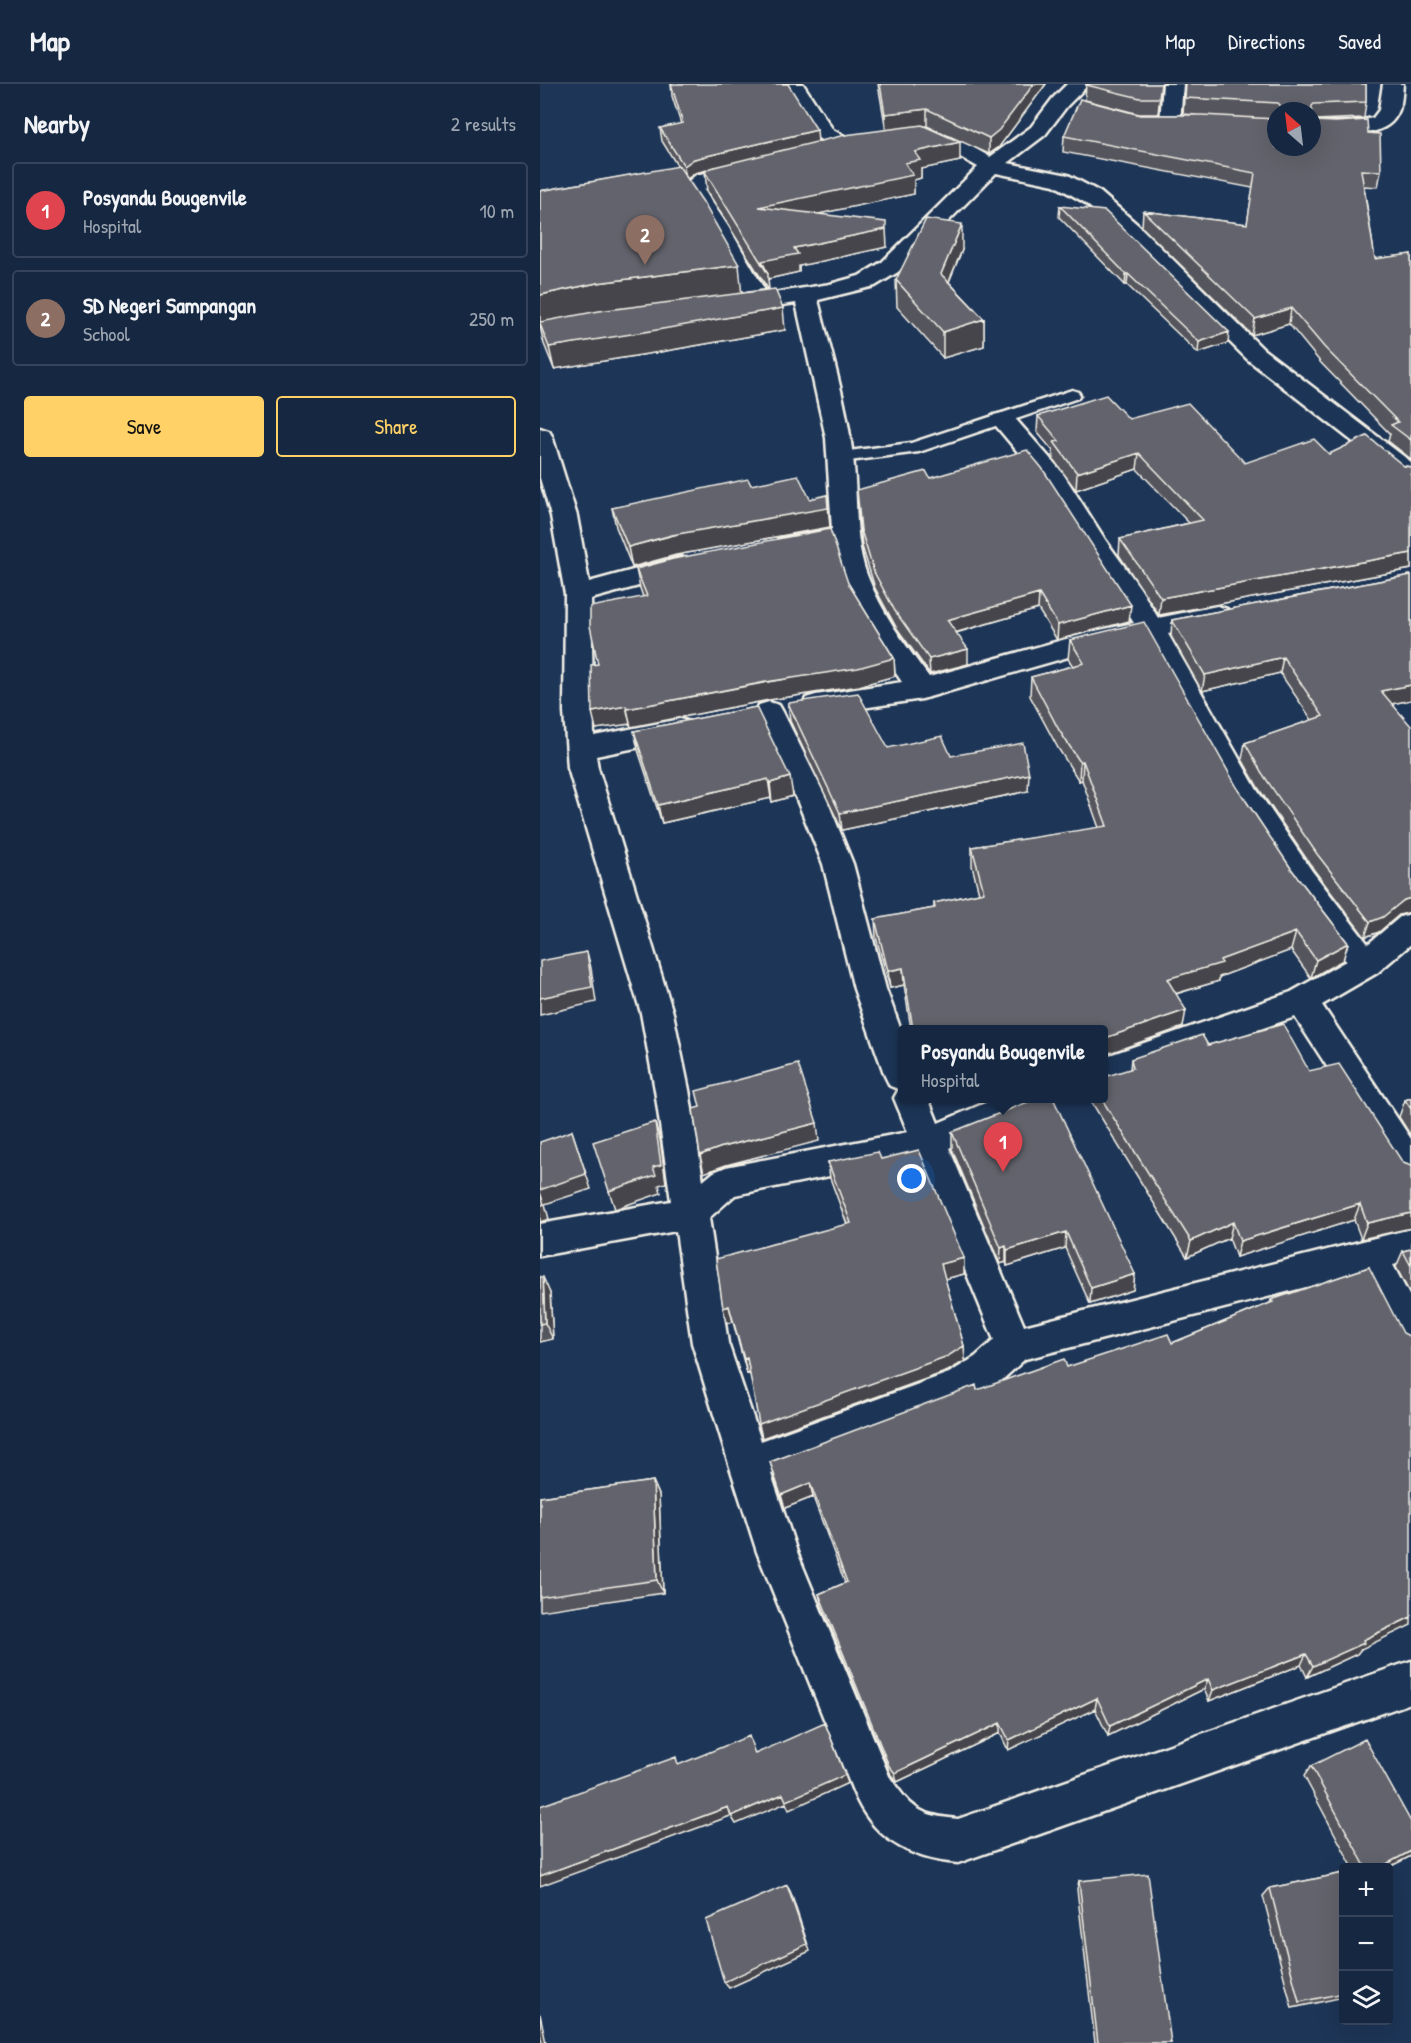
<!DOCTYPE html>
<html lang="en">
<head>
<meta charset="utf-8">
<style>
	:root { --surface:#162841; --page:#23344c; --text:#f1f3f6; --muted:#9ea6b1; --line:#35445a; --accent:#ffd166 }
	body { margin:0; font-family:"Patrick Hand",sans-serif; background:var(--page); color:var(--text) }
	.controls { position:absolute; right:18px; bottom:18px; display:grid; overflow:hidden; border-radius:6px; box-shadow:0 6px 24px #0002 }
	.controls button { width:54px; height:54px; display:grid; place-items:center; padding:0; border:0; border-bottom:2px solid var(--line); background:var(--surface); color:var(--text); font:30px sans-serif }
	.compass { position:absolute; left:727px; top:18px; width:54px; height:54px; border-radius:50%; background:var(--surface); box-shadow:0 6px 24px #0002; rotate:332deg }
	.you { position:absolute; left:372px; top:1095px; width:21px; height:21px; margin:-15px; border:4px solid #fff; border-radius:50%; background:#1a73e8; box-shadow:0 0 0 9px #1a73e833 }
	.badge { display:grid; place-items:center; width:39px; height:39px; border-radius:50%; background:var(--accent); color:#fff; font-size:20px; font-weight:700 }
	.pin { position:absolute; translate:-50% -50px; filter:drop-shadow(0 2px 3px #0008) }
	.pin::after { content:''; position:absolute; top:32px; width:21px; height:18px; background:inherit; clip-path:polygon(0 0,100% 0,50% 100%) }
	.popup { position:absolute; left:358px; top:941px; width:210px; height:78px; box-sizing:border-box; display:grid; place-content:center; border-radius:6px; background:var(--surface); filter:drop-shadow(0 2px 4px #0005); font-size:20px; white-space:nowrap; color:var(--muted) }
	.popup b { font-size:22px; color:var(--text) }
	.popup::after { content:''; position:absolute; left:50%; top:100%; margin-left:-12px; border:12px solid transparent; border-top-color:var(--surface) }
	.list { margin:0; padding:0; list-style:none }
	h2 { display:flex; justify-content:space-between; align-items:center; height:78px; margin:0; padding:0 24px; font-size:26px }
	h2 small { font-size:20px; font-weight:400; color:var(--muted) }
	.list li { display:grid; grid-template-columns:39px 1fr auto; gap:18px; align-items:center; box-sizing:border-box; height:96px; margin:0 12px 12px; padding:0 12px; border:2px solid var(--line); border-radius:6px }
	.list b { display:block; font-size:22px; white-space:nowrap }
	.list p { margin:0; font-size:20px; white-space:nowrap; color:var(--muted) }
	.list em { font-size:20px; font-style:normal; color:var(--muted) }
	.actions { display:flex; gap:12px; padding:18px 24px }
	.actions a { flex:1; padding:14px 0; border:2px solid var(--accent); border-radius:6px; text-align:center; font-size:21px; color:var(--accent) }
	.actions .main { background:var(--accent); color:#111 }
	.icon { flex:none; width:33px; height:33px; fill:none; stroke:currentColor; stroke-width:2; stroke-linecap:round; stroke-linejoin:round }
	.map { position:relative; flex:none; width:871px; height:1959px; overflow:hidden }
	header { display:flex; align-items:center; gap:36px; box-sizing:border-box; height:84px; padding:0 30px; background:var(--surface); border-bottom:2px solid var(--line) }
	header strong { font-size:28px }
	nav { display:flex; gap:33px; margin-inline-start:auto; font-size:21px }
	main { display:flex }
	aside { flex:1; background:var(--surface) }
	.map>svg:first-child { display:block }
</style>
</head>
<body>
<header>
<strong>Map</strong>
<nav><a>Map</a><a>Directions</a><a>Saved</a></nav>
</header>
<main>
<aside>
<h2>Nearby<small>2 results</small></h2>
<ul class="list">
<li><span class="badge" style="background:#e0444e">1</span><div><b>Posyandu Bougenvile</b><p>Hospital</p></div><em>10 m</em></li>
<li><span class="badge" style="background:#8d6e63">2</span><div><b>SD Negeri Sampangan</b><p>School</p></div><em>250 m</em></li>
</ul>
<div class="actions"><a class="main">Save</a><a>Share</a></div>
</aside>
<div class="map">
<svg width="871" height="1959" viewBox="0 0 871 1959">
	<rect width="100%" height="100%" fill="#1d3557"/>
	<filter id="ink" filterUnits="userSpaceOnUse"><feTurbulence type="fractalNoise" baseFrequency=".0167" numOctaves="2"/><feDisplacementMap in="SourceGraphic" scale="12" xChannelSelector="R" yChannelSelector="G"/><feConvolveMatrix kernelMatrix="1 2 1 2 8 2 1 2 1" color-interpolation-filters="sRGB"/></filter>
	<g filter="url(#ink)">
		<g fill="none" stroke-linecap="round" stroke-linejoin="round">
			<defs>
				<path id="service" d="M532 306 538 308 540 311 538 314 379 368 301 378 295 377 293 373 295 369 301 368 371 359Z"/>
				<path id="minor" d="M243 0H263L293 46 313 57 316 61 313 65 279 74 272 72 269 68 272 64 287 59 278 54Z
					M527 0H549L527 22 505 51 468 79 528 91 560 108 598 141 723 265 871 378V398L862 396 707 275 582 151 544 118 514 101 456 89 358 188 335 202 278 216C291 268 307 320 313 373 318 412 313 453 327 491 341 528 365 561 389 593L555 547 594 539 503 398 451 336 454 331 463 329 472 331 522 388 566 457 600 504 618 534 677 522 687 525 691 531 687 537 628 550 717 706 772 787 828 860 860 833 871 830V860L837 889 782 921 871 1055V1099L859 1094 755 933 564 999V973L751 908 806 877 750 803 697 722 603 555 556 565 382 615 276 631 266 628 262 621 266 614 276 611 362 598C334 556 303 512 293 461L248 469 239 467 235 461 239 455 292 445 286 354 256 219 195 228 187 226 184 221 187 216 206 213 169 147 142 106V102L156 91 209 79 216 81 220 85 216 89 171 101 164 106 191 147 227 210 290 200 319 192 342 178 438 83 399 61 372 55 369 51 372 47C400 40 426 60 450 73L491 43 513 14Z
					M623 0H643L640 38 637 42H623L620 38Z
					M843 0H863C862 11 862 23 856 32 843 56 795 51 772 50V38H812L833 34 839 26Z
					M0 344 9 347 12 352 37 432 49 498 141 473 150 476 154 482 150 488 51 515 54 652 140 635 150 638 154 645 150 652 140 655 56 672 58 684 133 929 149 1006 163 1097 174 1088 186 1083 368 1048 354 1014 359 1005 350 1002 345 992 314 905 283 780 257 716 215 628 219 621 229 618 239 621 243 628 287 716 313 780 346 905 362 949V1014H388L398 1039 457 1014H510L506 1024 409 1064 484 1242 871 1145V1177L853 1181 871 1215V1268L858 1263 821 1189 485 1275 461 1297 434 1314 231 1390 257 1468 349 1692C371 1724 379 1732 418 1735L871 1577V1619L418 1779C369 1775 332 1754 313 1707L217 1468 189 1380 152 1259 136 1147 0 1172V1140L131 1117 115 1006 101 929 28 684 24 628 25 510 11 432 0 394ZM379 1074 454 1256 435 1273 409 1289 221 1357 188 1259 169 1134 195 1111Z"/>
			</defs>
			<use href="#service" stroke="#f4f1e8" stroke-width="5"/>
			<use href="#minor" stroke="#f4f1e8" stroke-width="5"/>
			<use href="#service" fill="#1d3557" fill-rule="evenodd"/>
			<use href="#minor" fill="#1d3557" fill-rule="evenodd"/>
		</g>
		<path fill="#54555d" stroke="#f4f1e8" stroke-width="1.5" fill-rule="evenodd" d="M131 0 277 58 346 46 338 0H506L459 63 449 70 387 42H385L420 77 381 85V94L374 96V110L277 130 347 163 259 182V188L228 195 229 205 245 246 120 268 14 285 4 260 0 243V107L138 83 122 57 120 44 141 40 132 12ZM168 86 165 88 167 107 228 205 202 209 148 95 155 89Z
			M546 0H621L618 30H599L545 16Z
			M645 0H826V18L824 34 774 36 828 49 841 87 838 103 824 102 835 175 871 170V375L848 357 850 350 781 279 749 240 712 251 602 143 603 127 707 140 713 104 523 68 524 52 600 31H656L643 30ZM736 27H772L736 63Z
			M520 122 688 259 658 269 587 201H585L519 133Z
			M422 166 409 198 444 235V262L403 274 357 223 356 196Z
			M498 332 589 335 705 379 789 370 871 383V485L619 531 579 471 580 455 649 439 597 385 536 406 513 375V367L497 348Z
			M390 394 589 537 517 556 498 525 416 549 428 580 390 590 356 543 335 504 322 462 317 406Z
			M211 401 270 415 290 443 136 471 92 483 76 443 72 424Z
			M96 485 308 499 354 574 355 592 319 602 229 616 91 643 90 640 56 645 58 580 103 513 100 504Z
			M871 491V616L852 620 859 831 839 848 825 853 774 786 719 705 702 675 705 659 772 636 740 589 662 607 631 552 632 536Z
			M530 556 698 705 752 786 808 859 803 876 771 894 751 866 679 893V897L636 910 643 943 564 971V945H371L364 901 350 904 336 853 335 835 394 824V819L439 809 432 782V763L559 744 542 696 539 697 518 664 490 612 491 593 533 582 528 575Z
			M248 619 348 664 411 672 488 707 302 746 250 637Z
			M216 623 253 712 232 718 231 714 122 739 98 666 94 647Z
			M668 961 769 987 863 1079 871 1082V1144L821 1155 814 1136 696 1173 689 1154 647 1173 549 1014H564L590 985 591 975Z
			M871 1014V1052L859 1033 865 1016Z
			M412 1048 595 1190 593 1206 550 1220 525 1164 467 1182 466 1178 460 1180 412 1065Z
			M341 1075 424 1190 405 1195 424 1262 425 1277 408 1287 222 1354 210 1289 207 1290 193 1238 187 1239 183 1224 307 1140 290 1094 288 1078Z
			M871 1165V1211L856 1183 863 1167Z
			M829 1183 821 1565 817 1570 767 1593 761 1581 669 1617 664 1605 568 1652 555 1625 468 1666 460 1649 357 1698 351 1691 282 1522 279 1510 305 1499 273 1413 245 1424 230 1378 437 1306 527 1283 632 1259 730 1219 731 1216Z
			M0 1193 10 1209 13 1255 0 1258Z
			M113 1397 119 1411 123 1509 0 1527V1413Z
			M771 1682 871 1738V1772L847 1784H813L764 1692Z
			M804 1789V1913L752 1924 723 1812 730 1804Z
			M539 1797 631 1959H555L537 1805Z"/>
		<path fill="#45454c" stroke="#f4f1e8" stroke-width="1.5" d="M494 0H506L459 63 449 70V54Z
			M387 25V42L346 47 345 30Z
			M277 46 278 59 155 89 146 96 144 82 154 75Z
			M420 58V77L381 85V94L374 96V110L221 142 219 123 365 79 375 68Z
			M422 140V166L401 216V190Z
			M346 145 347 163 259 182V188L228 195V190L222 177 254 164Z
			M199 181 202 212 0 240V211L57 199Z
			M586 190H588L587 201H585Z
			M243 224 245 246 120 268 14 285 9 263Z
			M751 224 749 240 712 251 715 235Z
			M444 235V262L403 274V248Z
			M689 248 688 259 658 269 659 258Z
			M599 369 597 385 536 406 537 389Z
			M287 411 290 443 136 471 92 483 88 463Z
			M871 469V485L619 531 621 514Z
			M499 510 498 525 407 551V536Z
			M591 521 589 537 517 556 518 541Z
			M428 565V580L390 590 389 575Z
			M743 573 740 589 662 607 665 591Z
			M354 574 355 592 319 602 229 616 91 643 87 625Z
			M871 601V616L837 623 841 607Z
			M86 622 90 640 56 645 52 628Z
			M543 677 542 696 539 697 540 678Z
			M489 690 488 707 302 746 300 729Z
			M250 693 253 712 232 718 230 699Z
			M228 695 231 714 122 739 118 721Z
			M871 814V828L859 831 839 848 825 853 830 838 864 816Z
			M756 848 751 866 679 893V897L624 913 627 895Z
			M808 859 803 876 771 894 776 876Z
			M47 868 51 884 56 918 0 931V914Z
			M363 884 364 901 350 904 348 887Z
			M646 926 643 943 564 971V961L565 954Z
			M115 1038 120 1056 126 1099 119 1101 121 1109 75 1125 69 1107 113 1083Z
			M277 1039 279 1057 186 1081 164 1089 160 1071 182 1063Z
			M32 1047 51 1105 5 1120 9 1135 0 1138V1106Z
			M820 1120 814 1136 696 1173 700 1157Z
			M871 1129V1144L821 1155 827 1139Z
			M693 1138 689 1154 647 1173 651 1157Z
			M526 1148 525 1164 467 1182V1166Z
			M466 1162V1178L460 1180 461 1164Z
			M424 1174V1190L401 1196V1180Z
			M595 1190 593 1206 550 1220 551 1204Z
			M3 1193 10 1209 13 1255 5 1239Z
			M189 1222 193 1238 187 1239 183 1224Z
			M424 1262 425 1277 408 1287 222 1354 219 1340Z
			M207 1274 210 1289 207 1290 204 1275Z
			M113 1397 119 1411 123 1509 117 1496Z
			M270 1399 273 1413 245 1424 241 1411Z
			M871 1533V1541L821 1565 817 1570 767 1593 773 1582 823 1556Z
			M766 1570 761 1581 669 1617 673 1606Z
			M668 1595 664 1605 568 1652 570 1642Z
			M557 1614 555 1625 468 1666 469 1656Z
			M460 1639V1649L357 1698 355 1689Z
			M305 1691 308 1699 249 1726 246 1719 196 1740 191 1732 243 1710Z
			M188 1723 193 1731 0 1802V1792Z
			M871 1767V1772L847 1784H839Z
			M247 1801 251 1809 270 1867 189 1904 184 1898Z
			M0 1930 6 1959H2L0 1949Z"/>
		<path fill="#62636c" stroke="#f4f1e8" stroke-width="1.5" d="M131 0H248L277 46 154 75 144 82 120 44 143 39Z
			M340 0H494L459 46 449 54 387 25 345 30Z
			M546 0H621L619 14H600L546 1Z
			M646 0H826V18L774 20 772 22V34L774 37 796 38 827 36 828 49 840 50 841 87 821 86 835 175 871 170V356L851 341 858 338 784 263 751 224 715 235 603 127 707 140 715 89 524 52 540 15 600 31H662L736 35V63H772V27H740V21L738 19 645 14Z
			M382 41 420 58 375 68 381 76 365 79 373 91 219 123 346 138V145L254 164 258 170 222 177 228 190 165 88 170 84 305 51Z
			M139 82 163 118 199 181 57 199 0 211V107Z
			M520 122 565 127 689 248 659 258 588 190H586Z
			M386 135 422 140 401 190 444 235 403 248 356 196Z
			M235 205 243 224 117 246 9 263 0 240V238L59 227Z
			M566 311 589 335 648 319 705 379 774 355 789 370 827 352 864 382 871 383V469L621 514 580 455 663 436 599 369 537 389 514 358 519 357 498 332Z
			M487 366 502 384 591 521 518 541 499 510 407 536 428 565 389 575 355 527 334 488 321 446 317 406 386 387 390 394Z
			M258 391 270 415 287 411 288 424 132 451 88 463 72 424 208 395 211 401Z
			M290 445 308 499 354 574 318 584 226 598 87 625 86 622 52 628 51 581 58 580 50 542V523L107 512 96 485 133 475Z
			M871 491V601L841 607 871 642V814L864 816 843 833 830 838 777 770 722 689 705 659 783 632 743 573 665 591 632 536Z
			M604 538 698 705 752 786 808 859 776 876 756 848 680 876 682 879 627 895 646 926 565 954 564 961V945H373L363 884 348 887 335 835 395 824 394 819 444 808 432 763 567 742 543 677 540 678 519 646 491 593 544 579 530 556Z
			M318 609 348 664 402 652 411 672 483 659 489 690 300 729 248 619Z
			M216 623 250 693 230 699 228 695 118 721 94 647Z
			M47 868 52 903 0 914V877Z
			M743 940 769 987 799 980 863 1079 871 1082V1129L827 1139 820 1120 700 1157 693 1138 651 1157 561 1014H564V993L593 984 591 975 662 951 668 961Z
			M258 980 277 1039 182 1063 160 1071 153 1025 160 1023 156 1007Z
			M498 1014H513L595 1190 551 1204 526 1148 467 1166 466 1162 461 1164 412 1048Z
			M871 1014V1025L865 1016Z
			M115 1038 121 1081 113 1083 116 1091 69 1107 53 1058Z
			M32 1047 46 1090 0 1106V1058Z
			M379 1066 424 1174 401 1180 424 1262 408 1272 219 1340 207 1274 204 1275 189 1222 183 1224 176 1175 311 1139 288 1078 338 1068 341 1075Z
			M0 1108 4 1120 0 1122Z
			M871 1165V1182L863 1167Z
			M829 1183 863 1249 871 1253V1533L823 1556 824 1559 773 1582 766 1570 673 1606 668 1595 570 1642 557 1614 469 1656 460 1639 355 1689 349 1682 279 1510 307 1498 270 1399 241 1411 230 1378 436 1301 437 1306 524 1275 527 1283 628 1250 632 1259 733 1218 731 1216Z
			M0 1193H3L5 1239 0 1240Z
			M113 1397 117 1496 0 1513V1413Z
			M285 1639 305 1691 246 1717 243 1710 191 1732 188 1723 0 1792V1722L136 1673 138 1681 209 1652 215 1670Z
			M825 1655 871 1738V1767L839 1784H826L771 1682Z
			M804 1789V1909L759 1918 730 1804Z
			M608 1790 631 1959H558L539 1797Z
			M247 1801 267 1860 184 1898 166 1836Z"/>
	</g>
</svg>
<div class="controls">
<button>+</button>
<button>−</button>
<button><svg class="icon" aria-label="layers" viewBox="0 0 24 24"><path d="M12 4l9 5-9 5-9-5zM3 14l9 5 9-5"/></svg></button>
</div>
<svg class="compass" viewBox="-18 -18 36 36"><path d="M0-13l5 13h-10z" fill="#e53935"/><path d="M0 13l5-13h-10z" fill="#9ea6b1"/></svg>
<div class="you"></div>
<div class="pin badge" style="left:463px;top:1088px;background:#e0444e">1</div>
<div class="popup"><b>Posyandu Bougenvile</b>Hospital</div>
<div class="pin badge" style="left:105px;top:181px;background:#8d6e63">2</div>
</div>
</main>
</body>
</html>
